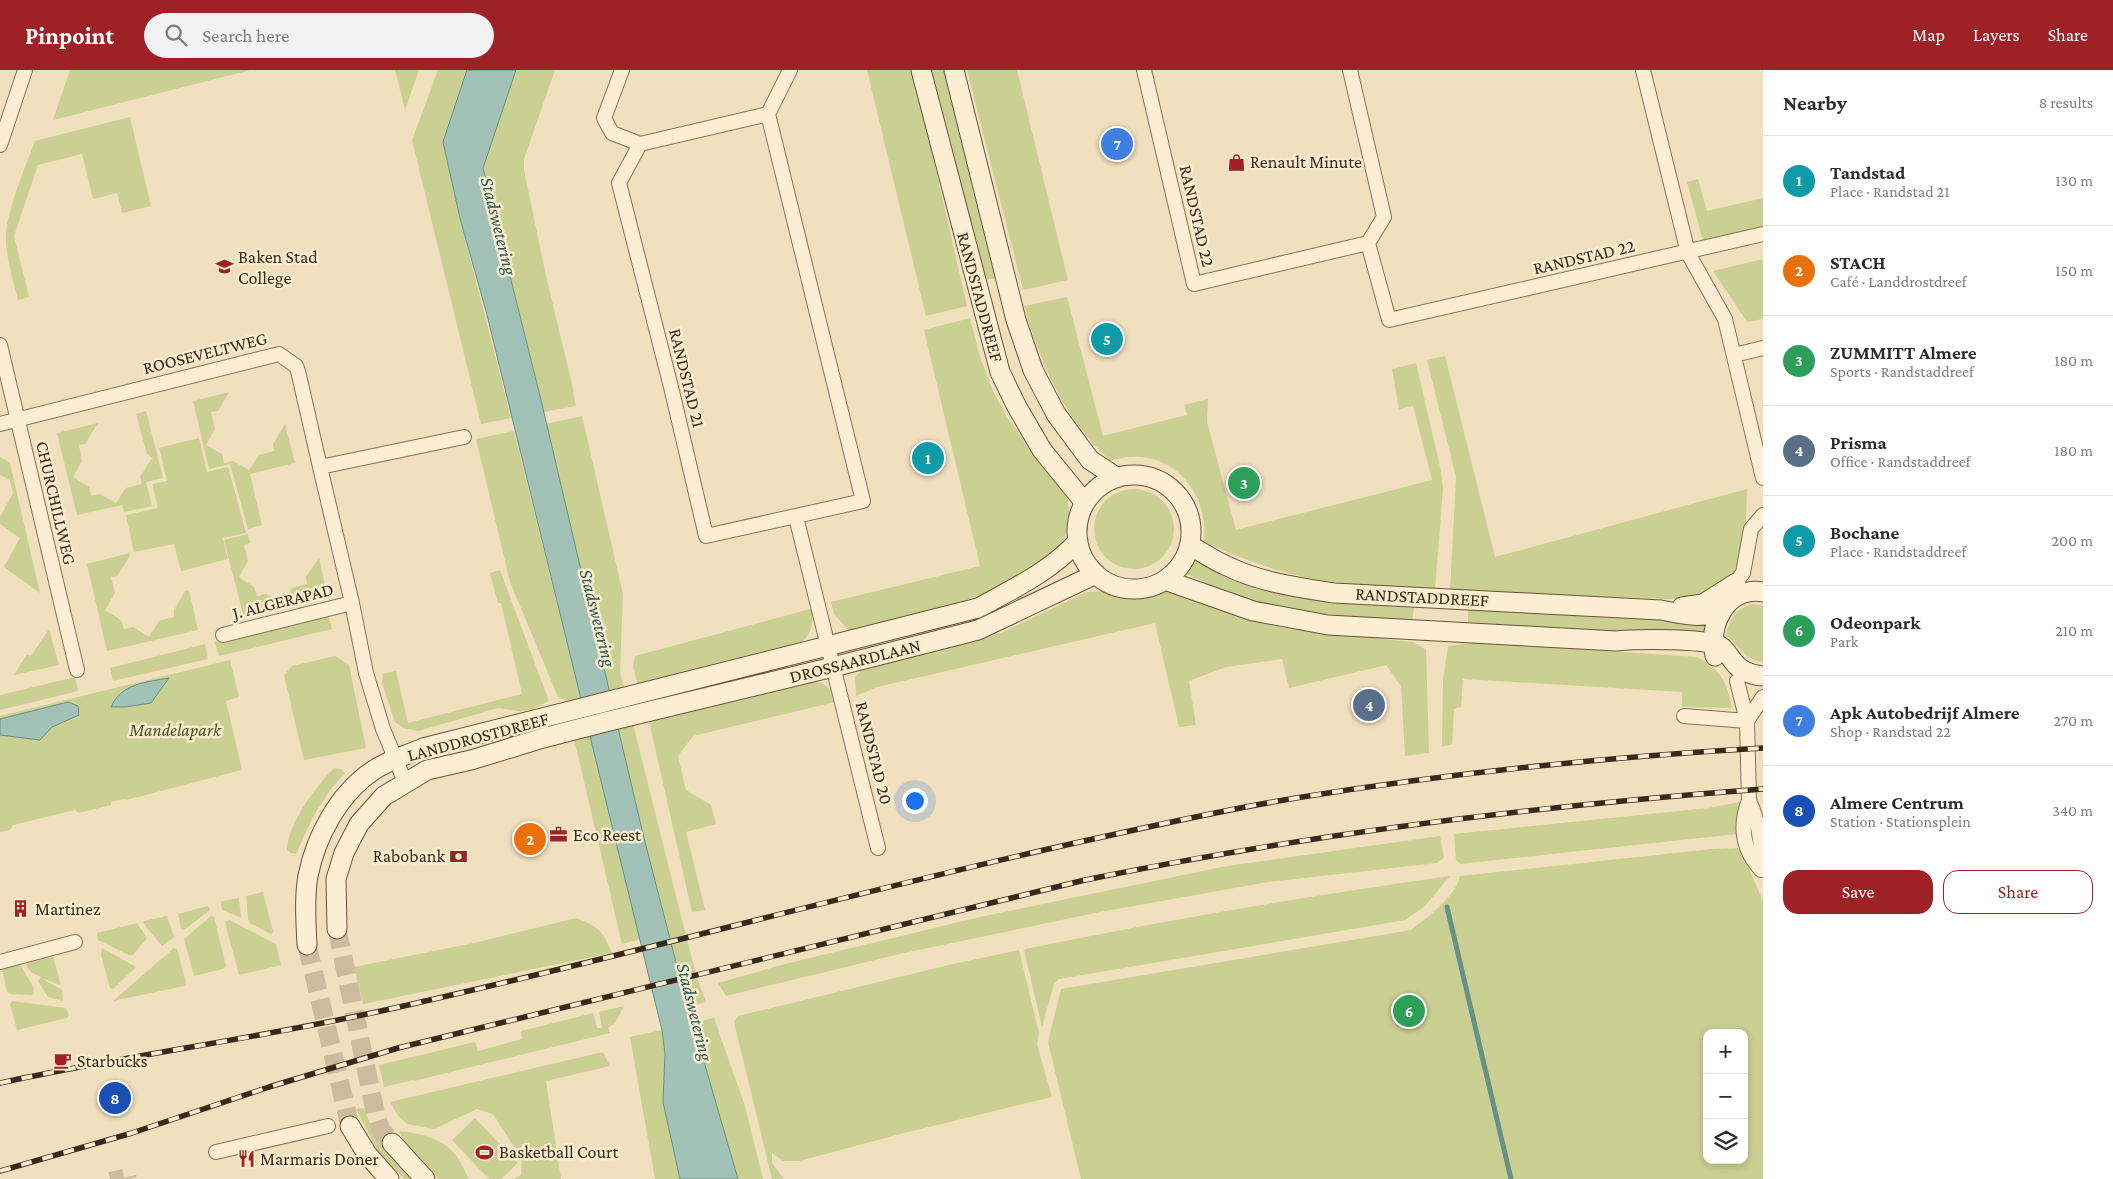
<!DOCTYPE html>
<html lang="en">
<head>
<meta charset="utf-8">
<style>
	:root { --surface:#fff; --page:#f2f2f3; --text:#2b2b33; --muted:#7c7c81; --line:#e1e1e2; --accent:#9e2126 }
	body { margin:0; font-family:"Crimson Pro",serif; background:var(--page); color:var(--text) }
	.controls { position:absolute; right:15px; bottom:15px; display:grid; overflow:hidden; border-radius:10px; box-shadow:0 2px 8px #0003 }
	.controls button { width:45px; height:45px; display:grid; place-items:center; padding:0; border:0; border-bottom:1px solid var(--line); background:var(--surface); color:var(--text); font:25px sans-serif }
	.you { position:absolute; left:914px; top:730px; width:18px; height:18px; margin:-12px; border:4px solid #fff; border-radius:50%; background:#1a73e8; box-shadow:0 0 0 8px #1a73e833 }
	.badge { display:grid; place-items:center; width:32px; height:32px; border-radius:50%; background:var(--accent); color:#fff; font-size:16px; font-weight:700 }
	.pin { position:absolute; translate:-50% -50%; border:2px solid #fff; box-shadow:0 1px 5px #0006 }
	.list { margin:0; padding:0; list-style:none }
	h2 { display:flex; justify-content:space-between; align-items:center; height:65px; margin:0; padding:0 20px; font-size:21px }
	h2 small { font-size:16px; font-weight:400; color:var(--muted) }
	.list li { display:grid; grid-template-columns:32px 1fr auto; gap:15px; align-items:center; box-sizing:border-box; height:90px; padding:0 20px; border-top:1px solid var(--line) }
	.list b { display:block; font-size:19px; white-space:nowrap }
	.list p { margin:0; font-size:16px; white-space:nowrap; color:var(--muted) }
	.list em { font-size:16px; font-style:normal; color:var(--muted) }
	.actions { display:flex; gap:10px; padding:15px 20px }
	.actions a { flex:1; padding:11px 0; border:1px solid var(--accent); border-radius:15px; text-align:center; font-size:18px; color:var(--accent) }
	.actions .main { background:var(--accent); color:#fff }
	.icon { flex:none; width:28px; height:28px; fill:none; stroke:currentColor; stroke-width:2; stroke-linecap:round; stroke-linejoin:round }
	.map { position:relative; flex:none; width:1763px; height:1109px; overflow:hidden }
	header { display:flex; align-items:center; gap:30px; box-sizing:border-box; height:70px; padding:0 25px; background:var(--accent); color:#fff }
	header strong { font-size:24px }
	nav { display:flex; gap:28px; margin-inline-start:auto; font-size:18px }
	.search { width:350px; height:45px; background:var(--page); display:flex; align-items:center; gap:12px; box-sizing:border-box; padding:0 18px; border-radius:28px; color:var(--muted); font-size:19px }
	main { display:flex }
	aside { flex:1; background:var(--surface) }
	.map>svg:first-child { display:block }
</style>
</head>
<body>
<header>
<strong>Pinpoint</strong>
<div class="search"><svg class="icon" aria-label="search" viewBox="0 0 24 24"><circle cx="10" cy="10" r="6"/><path d="M15 15l6 6"/></svg>Search here</div>
<nav><a>Map</a><a>Layers</a><a>Share</a></nav>
</header>
<main>
<div class="map">
<svg width="1763" height="1109" viewBox="0 0 1763 1109">
	<rect width="100%" height="100%" fill="#f1e0be"/>
	<path fill="#cacf92" fill-rule="evenodd" d="M70 0H251L53 50Z
		M395 0H419L405 40Z
		M438 0H467L443 72 460 148 511 348 481 354 412 70Z
		M516 0H555L524 89V100L546 206 572 314 576 336 543 342 483 98Z
		M867 0H913L967 236 926 246Z
		M929 0H946L997 208 981 210Z
		M967 0H1017L1068 210 1023 220Z
		M130 47 151 136 122 143 117 123 93 129 82 84 38 95 14 166 29 227 18 230C13 209 5 186 6 164 8 137 25 98 35 71Z
		M1698 109 1707 141 1763 128V156L1703 171 1687 112Z
		M1763 189V249L1747 252 1713 201Z
		M1067 227 1103 366 1187 345 1184 335 1208 329 1207 352 1236 460 1432 410 1413 336 1399 339 1392 299 1416 293 1441 401 1443 419 1435 520C1387 517 1338 516 1291 504 1261 496 1233 484 1204 473 1210 418 1166 372 1110 391 1098 379 1086 367 1076 353 1051 316 1036 278 1024 236Z
		M970 248 981 290 994 323 1006 345 1032 383 1068 429 1069 445 1063 476 1051 490 995 520 937 540 849 561 834 544 831 532 980 496 924 260Z
		M1445 286 1495 487 1747 419C1746 444 1747 490 1730 508 1722 518 1705 524 1694 530L1450 521 1456 407 1427 290Z
		M229 322 218 341 211 342 215 359 206 375 222 384 224 393 233 391 249 400 259 385 274 381 273 374 285 354 295 393 250 404 262 455 248 459 230 394 209 399 193 331Z
		M146 341 163 408 146 412 152 436 124 442 122 435 77 445 57 363 98 353 85 374 79 375 82 391 73 407 89 417 91 426 100 424 116 433 126 418 142 414 140 407 152 388 147 384 136 344Z
		M582 346 623 524 620 602 684 858 697 908 706 932 688 937 643 764 546 354Z
		M514 361 641 869 622 874 565 630 558 627 510 512 476 369Z
		M199 368 207 402 228 397 246 463 223 468 228 489 181 501 174 474 134 482 126 445 158 438 152 414 167 411 159 378Z
		M0 387 10 393 40 523 4 497 20 468 0 454V447L13 423 10 410 0 405Z
		M1094 459a40 40 0 1 1 80 0a40 40 0 1 1-80 0Z
		M248 464 250 473 244 475 248 491 239 507 254 517 257 526 266 524 282 533 292 518 307 514 306 507 319 488 328 528 244 548 224 470Z
		M129 483 130 486 117 506 111 507 115 523 105 540 121 550 124 559 133 557 149 567 159 551 174 547V540L185 521 189 520 198 560 107 581 87 494Z
		M1195 488 1324 529 1414 537 1412 553 1316 545 1272 535 1239 528 1186 504Z
		M500 500 549 631 530 640 518 641 498 638 418 661 403 658 395 652 382 613 383 604 396 601 408 653 522 624 501 533H498L490 503Z
		M1171 519 1234 544 1284 558 1412 572 1426 579 1429 683 1405 686 1401 616 1386 595 1289 618 1282 589 1226 597 1189 611 1196 655 1179 657 1155 553 877 617 856 626 855 607 861 601 1001 563 1087 522 1101 521 1136 529Z
		M1752 534 1763 535V592C1746 592 1739 574 1726 566 1728 550 1736 539 1752 534Z
		M814 538C811 561 812 567 791 579L638 615 633 596 635 586Z
		M1468 538 1710 553 1707 569 1468 554Z
		M328 544 332 559 219 586 215 572Z
		M49 559 59 595 14 605 27 584 31 586Z
		M1478 572 1697 587C1721 598 1728 615 1732 638L1682 637V622L1463 609 1461 637 1454 639 1452 674 1442 677 1443 610 1448 576Z
		M205 574 208 589 113 611 110 598Z
		M335 586 349 595 366 678 304 690 284 605 292 596Z
		M230 590 239 627 226 631 242 700 126 730 124 729 111 732V735L79 743 75 740 13 755 10 760 0 762V646Z
		M75 607 78 621 0 640V625Z
		M813 611C827 613 831 619 835 632L693 666 678 686 686 720 711 735 716 754 686 762 705 840 692 842 649 651Z
		M334 698 341 699 345 703 330 720 312 749 296 784 291 783 287 780C288 752 316 717 334 698Z
		M1740 732 1737 764 1460 794 1456 790 1454 764 1709 738Z
		M1440 766 1444 788 1437 793 1268 812 1100 842 904 883 726 926 718 913 785 894 980 847 1227 796Z
		M1740 778 1763 831V1109H1081L1048 972 1061 919 1411 860C1427 848 1456 826 1460 806L1712 779ZM1707 963H1744V1090H1707Z
		M1450 806 1424 837 1405 850 1059 909 1054 914 1042 957 1024 880 1025 879C1166 850 1308 826 1450 806Z
		M263 822 273 862 271 864 250 853 248 850 246 826Z
		M239 828 241 847H239L222 840 221 834 222 831Z
		M208 836 210 840 184 860 181 859 178 844Z
		M167 846 174 867 162 876 143 853 144 851Z
		M211 846 214 847 226 896 223 899 194 906 184 869Z
		M576 848C598 856 603 861 612 883L363 934 354 897 474 873Z
		M229 850 276 874 281 895 239 905 225 852Z
		M137 853 147 868 133 885H129L98 870 97 863Z
		M102 878 136 897 113 919 110 918 101 885Z
		M174 878 177 879 186 913 184 916 113 931Z
		M1019 880 1039 963 1037 974 1052 1027 900 1064 799 1091H783L772 1083V1093L784 1109H772L734 952 738 946 953 894Z
		M53 887 61 915 41 908 62 920 63 931 48 927 38 911 41 907 32 903 26 895 27 893Z
		M18 894 21 896 34 918 32 925 10 924 7 922 2 900Z
		M12 931 66 938 69 946 67 948 17 960 10 934Z
		M624 936 615 953 608 958 610 963 414 1011 413 1010 384 1017 379 995 475 972 478 981 522 969 521 961 593 943 597 958H602L599 942Z
		M714 948 745 1036 763 1109H738L700 978 691 953Z
		M662 960 665 984 663 1032 680 1109H655L630 967Z
		M603 982 610 996 546 1011 561 1109H514L521 1105 522 1089 493 1044 477 1039 434 1059 407 1054 398 1046 390 1032Z
		M364 1038C374 1068 391 1089 414 1109H404L378 1081 356 1039Z
		M475 1048 518 1093 501 1109H489L452 1070Z
		M399 1061C417 1063 440 1067 453 1082 460 1089 464 1100 469 1109H439C420 1089 410 1088 399 1061Z"/>
	<path fill="#a2c2b8" stroke="#699186" d="M467 0H516L483 98 541 330 643 764 694 962 700 978 738 1109H680L663 1032 665 984 662 960 486 241 460 148 443 72Z
		M169 608 151 633 125 637H111C121 613 148 612 169 608Z
		M68 632 78 636 79 645 52 657 40 670 0 665V649Z"/>
	<g fill="none" stroke-linecap="round" stroke-linejoin="round">
		<path stroke="#699186" stroke-width="5" d="M1447 837 1511 1109"/>
		<path stroke="#ccbb9d" stroke-width="14" stroke-dasharray="14 7" stroke-linecap="butt" d="M110 1109 129 1105 130 1109"/>
		<path stroke="#ccbb9d" stroke-width="19" stroke-dasharray="19 9" stroke-linecap="butt" d="M337 859 376 1046 381 1060 392 1073
			M307 875 350 1056"/>
		<defs>
			<path id="street" d="M622 0 604 48 612 63 640 74 768 44 790 0
				M1144 0 1194 214 1368 173 1389 250 1763 164
				M1350 0 1384 147 1368 173
				M1643 0 1688 183 1725 249 1763 408
				M640 74 619 113 671 317 706 466 863 431 768 44
				M0 75 25 0
				M0 275 77 600
				M1734 285 1763 278
				M0 354 279 284 296 296 298 301 320 397
				M796 447 878 778
				M1735 513 1743 503 1751 459 1763 445
				M223 565 352 533
				M1737 611 1747 651 1749 730
				M1684 646 1747 651
				M1747 651 1763 627
				M405 712 383 659 366 603 352 533 320 397 464 367
				M1749 730C1759 753 1763 775 1761 800 1742 779 1739 756 1749 730Z
				M0 892 75 872
				M216 1082 328 1056"/>
			<path id="secondary" d="M921 0 1000 302 1017 337 1042 380 1085 433
				M954 0 1016 250 1033 300 1056 344 1090 390 1116 407
				M1077 462a57 57 0 1 1 114 0a57 57 0 1 1-114 0Z
				M1191 476C1202 482 1213 490 1225 495 1258 512 1297 517 1334 523L1661 540C1683 544 1702 550 1722 540
				M1165 510 1253 541 1328 555 1616 571C1636 569 1705 568 1720 576 1726 580 1729 586 1733 591 1740 601 1751 605 1763 606
				M1682 537 1703 534 1736 513
				M1715 586C1707 555 1727 516 1763 522
				M337 859 336 809 344 783 359 754 384 726 427 700 471 690 543 668 605 652 833 597 978 560 1096 504
				M307 875C306 853 304 828 308 806 316 766 339 723 374 700 389 690 407 685 423 678L978 538C1013 519 1051 501 1078 471
				M350 1056 367 1084 389 1109
				M392 1073 425 1109"/>
		</defs>
		<use href="#street" stroke="#8b7056" stroke-width="16"/>
		<use href="#secondary" stroke="#6c5139" stroke-width="21"/>
		<use href="#street" stroke="#fbeed2" stroke-width="14"/>
		<use href="#secondary" stroke="#fbeed2" stroke-width="19"/>
		<defs>
			<path id="rail" d="M0 1013C129 985 261 968 390 939 620 888 846 824 1075 773 1148 757 1222 740 1296 728 1451 703 1607 687 1763 678
				M0 1101 132 1063 269 1017 398 978 1085 810C1308 764 1535 736 1763 719"/>
		</defs>
		<use href="#rail" stroke="#39291b" stroke-width="5.5"/>
		<use href="#rail" stroke="#f8ebce" stroke-width="4" stroke-dasharray="11" stroke-linecap="butt"/>
	</g>
	<defs>
		<symbol id="shop-bare" viewBox="-9 -9 18 18"><path d="M-5-2.5h2.3a2.7 3.5 0 0 1 5.4 0H5L5.5 6h-11ZM-1.5-2.5h3a1.5 2.3 0 0 0-3 0Z" fill="#9e2126" stroke="#f8ebce" stroke-width="2.5" paint-order="stroke"/></symbol>
		<symbol id="school-bare" viewBox="-9 -9 18 18"><path d="M0-5L7-2L0 1L-7-2ZM-4 1L0 2.5L4 1V4Q0 6-4 4Z" fill="#9e2126" stroke="#f8ebce" stroke-width="2.5" paint-order="stroke"/></symbol>
		<symbol id="office-bare" viewBox="-9 -9 18 18"><path d="M-6-3h4V-5.5h4V-3h4V5H-6ZM-1-4.5V-3h2v-1.5ZM-6 0V1H6V0Z" fill="#9e2126" stroke="#f8ebce" stroke-width="2.5" paint-order="stroke"/></symbol>
		<symbol id="bank-bare" viewBox="-9 -9 18 18"><path d="M-6-4H6V4H-6ZM0-2.3a2.3 2.3 0 1 0 0 4.6a2.3 2.3 0 1 0 0-4.6Z" fill="#9e2126" stroke="#f8ebce" stroke-width="2.5" paint-order="stroke"/></symbol>
		<symbol id="building-bare" viewBox="-9 -9 18 18"><path d="M-4-6H4V6H1V3H-1V6H-4ZM-2.5-4.3h1.7v1.8h-1.7ZM.8-4.3h1.7v1.8H.8ZM-2.5-1h1.7V.8h-1.7ZM.8-1h1.7V.8H.8Z" fill="#9e2126" stroke="#f8ebce" stroke-width="2.5" paint-order="stroke"/></symbol>
		<symbol id="cafe-bare" viewBox="-9 -9 18 18"><path d="M-5.5-4.5H6V0H3Q3 3.5 0 3.5H-2.5Q-5.5 3.5-5.5 0ZM3-3.2v2h1.7v-2ZM-6 4.5H4V6H-6Z" fill="#9e2126" stroke="#f8ebce" stroke-width="2.5" paint-order="stroke"/></symbol>
		<symbol id="stadium-bare" viewBox="-9 -9 18 18"><path d="M0-5a6.5 5 0 1 0 0 10a6.5 5 0 1 0 0-10ZM-3.5-1.8h7v3.6h-7Z" fill="#9e2126" stroke="#f8ebce" stroke-width="2.5" paint-order="stroke"/></symbol>
		<symbol id="restaurant-bare" viewBox="-9 -9 18 18"><path d="M-5-6h1v4h1v-4h1v4h1v-4h1v5L-1.5 .5V6h-2V.5L-5-1ZM5-6V6H3V1.5H1.5Q1.5-4 5-6Z" fill="#9e2126" stroke="#f8ebce" stroke-width="2.5" paint-order="stroke"/></symbol>
	</defs>
	<g fill-rule="evenodd">
		<use href="#shop-bare" x="1224" y="80" width="25" height="25"/>
		<use href="#school-bare" x="212" y="184" width="25" height="25"/>
		<use href="#office-bare" x="546" y="752" width="25" height="25"/>
		<use href="#bank-bare" x="446" y="774" width="25" height="25"/>
		<use href="#building-bare" x="8" y="826" width="25" height="25"/>
		<use href="#cafe-bare" x="50" y="978" width="25" height="25"/>
		<use href="#stadium-bare" x="472" y="1070" width="25" height="25"/>
		<use href="#restaurant-bare" x="234" y="1076" width="25" height="25"/>
	</g>
	<g text-anchor="middle" dominant-baseline="central" stroke-width="5" stroke-linejoin="round" paint-order="stroke">
		<g font-size="18" fill="#39291b" stroke="#f8ebce" text-anchor="start">
			<text x="1250" y="92">Renault Minute</text>
			<text x="238" y="187">Baken Stad<tspan x="238" dy="21">College</tspan></text>
			<text x="573" y="765">Eco Reest</text>
			<text x="445" y="786" text-anchor="end">Rabobank</text>
			<text x="35" y="839">Martinez</text>
			<text x="77" y="991">Starbucks</text>
			<text x="499" y="1082">Basketball Court</text>
			<text x="260" y="1089">Marmaris Doner</text>
		</g>
		<g font-size="18" fill="#39291b" stroke="#f8ebce">
			<text transform="translate(1197 146) rotate(77)">RANDSTAD 22</text>
			<text transform="translate(1584 187) rotate(-13)">RANDSTAD 22</text>
			<text transform="translate(980 227) rotate(75)">RANDSTADDREEF</text>
			<text transform="translate(205 283) rotate(-14)">ROOSEVELTWEG</text>
			<text transform="translate(687 308) rotate(76)">RANDSTAD 21</text>
			<text transform="translate(56 433) rotate(77)">CHURCHILLWEG</text>
			<text transform="translate(1422 527) rotate(3)">RANDSTADDREEF</text>
			<text transform="translate(283 531) rotate(-14)">J. ALGERAPAD</text>
			<text transform="translate(855 591) rotate(-14)">DROSSAARDLAAN</text>
			<text transform="translate(478 667) rotate(-15)">LANDDROSTDREEF</text>
			<text transform="translate(874 683) rotate(76)">RANDSTAD 20</text>
		</g>
		<g font-size="18" font-style="italic" fill="#4b5720" stroke="#f8ebce">
			<text x="175" y="660">Mandelapark</text>
		</g>
		<g font-size="19" font-style="italic" fill="#295a55" stroke="#f8ebce">
			<text transform="translate(499 156) rotate(76)">Stadswetering</text>
			<text transform="translate(598 548) rotate(76)">Stadswetering</text>
			<text transform="translate(695 942) rotate(76)">Stadswetering</text>
		</g>
	</g>
</svg>
<div class="controls">
<button>+</button>
<button>−</button>
<button><svg class="icon" aria-label="layers" viewBox="0 0 24 24"><path d="M12 4l9 5-9 5-9-5zM3 14l9 5 9-5"/></svg></button>
</div>
<div class="you"></div>
<div class="pin badge" style="left:928px;top:388px;background:#0f9aa8">1</div>
<div class="pin badge" style="left:530px;top:769px;background:#e8710a">2</div>
<div class="pin badge" style="left:1244px;top:413px;background:#2e9e5b">3</div>
<div class="pin badge" style="left:1369px;top:635px;background:#5c6f8a">4</div>
<div class="pin badge" style="left:1107px;top:269px;background:#0f9aa8">5</div>
<div class="pin badge" style="left:1409px;top:941px;background:#2e9e5b">6</div>
<div class="pin badge" style="left:1117px;top:74px;background:#3f7fe0">7</div>
<div class="pin badge" style="left:115px;top:1028px;background:#1a4fb4">8</div>
</div>
<aside>
<h2>Nearby<small>8 results</small></h2>
<ul class="list">
<li><span class="badge" style="background:#0f9aa8">1</span><div><b>Tandstad</b><p>Place · Randstad 21</p></div><em>130 m</em></li>
<li><span class="badge" style="background:#e8710a">2</span><div><b>STACH</b><p>Café · Landdrostdreef</p></div><em>150 m</em></li>
<li><span class="badge" style="background:#2e9e5b">3</span><div><b>ZUMMITT Almere</b><p>Sports · Randstaddreef</p></div><em>180 m</em></li>
<li><span class="badge" style="background:#5c6f8a">4</span><div><b>Prisma</b><p>Office · Randstaddreef</p></div><em>180 m</em></li>
<li><span class="badge" style="background:#0f9aa8">5</span><div><b>Bochane</b><p>Place · Randstaddreef</p></div><em>200 m</em></li>
<li><span class="badge" style="background:#2e9e5b">6</span><div><b>Odeonpark</b><p>Park</p></div><em>210 m</em></li>
<li><span class="badge" style="background:#3f7fe0">7</span><div><b>Apk Autobedrijf Almere</b><p>Shop · Randstad 22</p></div><em>270 m</em></li>
<li><span class="badge" style="background:#1a4fb4">8</span><div><b>Almere Centrum</b><p>Station · Stationsplein</p></div><em>340 m</em></li>
</ul>
<div class="actions"><a class="main">Save</a><a>Share</a></div>
</aside>
</main>
</body>
</html>
